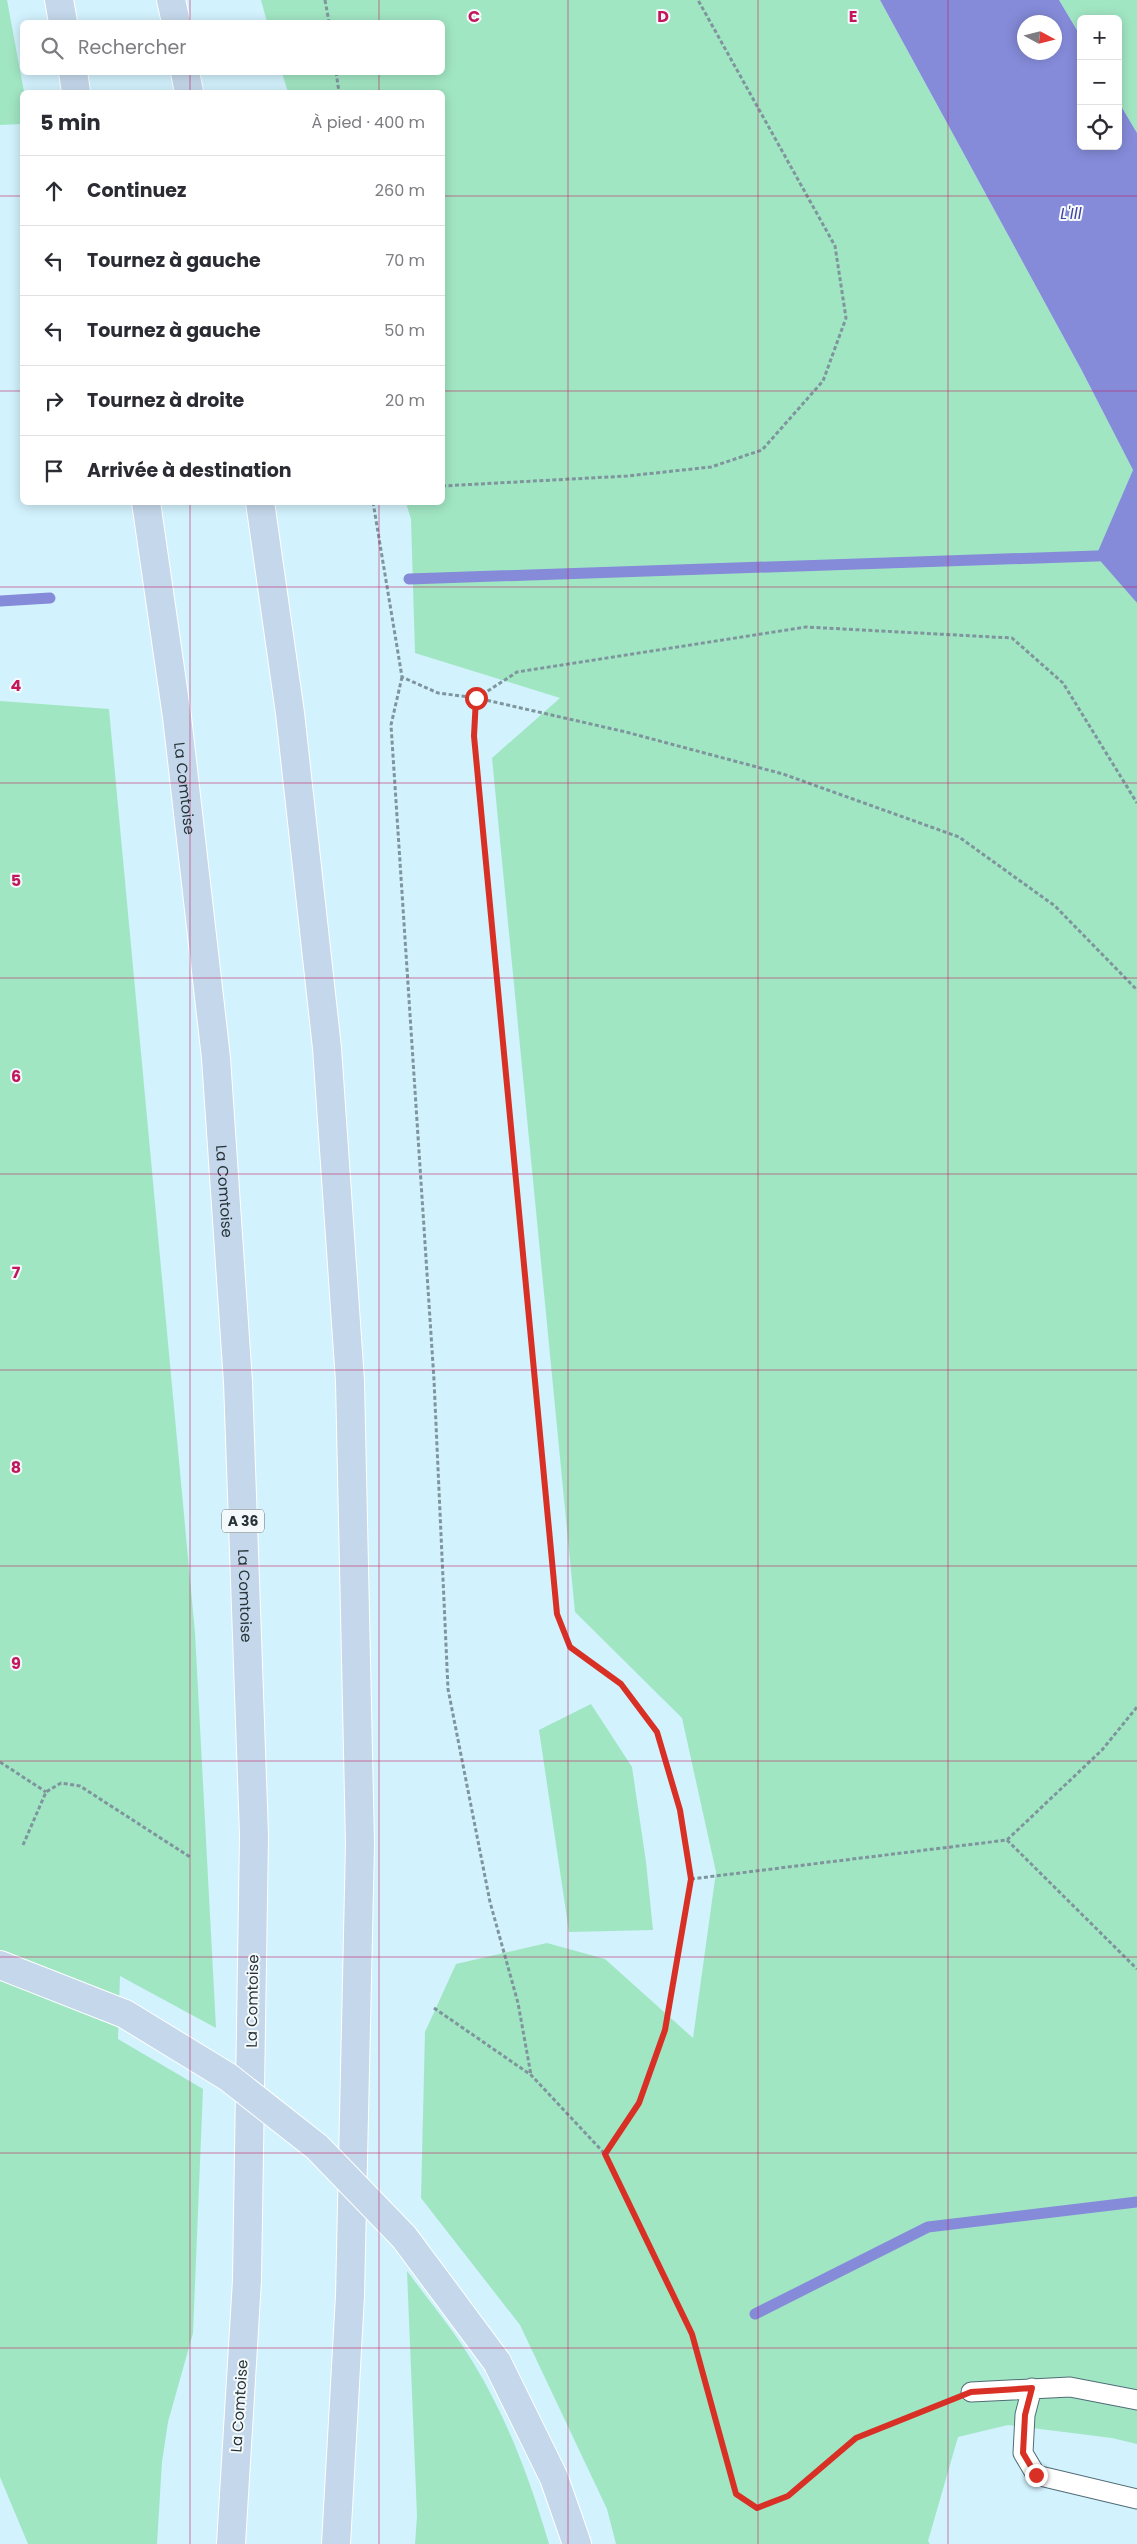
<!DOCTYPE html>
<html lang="fr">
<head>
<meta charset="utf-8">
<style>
	:root { --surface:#fff; --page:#f7f7f7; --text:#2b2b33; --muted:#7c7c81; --line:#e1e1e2 }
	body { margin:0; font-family:Poppins,sans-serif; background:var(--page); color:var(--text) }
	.controls { position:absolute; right:15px; top:15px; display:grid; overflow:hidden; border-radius:8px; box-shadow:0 2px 12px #0003 }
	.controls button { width:45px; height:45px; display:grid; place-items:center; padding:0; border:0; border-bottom:1px solid var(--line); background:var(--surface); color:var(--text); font:25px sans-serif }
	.compass { position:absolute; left:1017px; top:15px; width:45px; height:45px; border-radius:50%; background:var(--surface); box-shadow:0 2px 12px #0003; rotate:97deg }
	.stop { position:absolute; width:15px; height:15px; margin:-11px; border:4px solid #d93025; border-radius:50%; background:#fff }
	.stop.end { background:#d93025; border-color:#fff; box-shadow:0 1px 5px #0008 }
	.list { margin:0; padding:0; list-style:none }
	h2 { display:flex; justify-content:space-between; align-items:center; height:65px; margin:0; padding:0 20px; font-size:21px }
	h2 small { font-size:16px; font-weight:400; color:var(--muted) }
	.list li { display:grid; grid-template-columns:32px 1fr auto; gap:15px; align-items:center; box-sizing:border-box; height:70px; padding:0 20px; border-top:1px solid var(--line) }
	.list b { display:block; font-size:19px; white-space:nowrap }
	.list em { font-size:16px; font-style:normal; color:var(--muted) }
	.icon { flex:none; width:28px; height:28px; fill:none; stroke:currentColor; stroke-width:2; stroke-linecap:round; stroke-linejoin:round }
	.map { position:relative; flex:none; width:1137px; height:2544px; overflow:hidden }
	.search { position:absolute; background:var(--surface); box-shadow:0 2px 12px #0003; left:20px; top:20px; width:425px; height:55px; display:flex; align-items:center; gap:12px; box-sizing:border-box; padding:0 18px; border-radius:8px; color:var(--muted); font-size:19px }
	.panel { position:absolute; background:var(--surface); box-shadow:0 2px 12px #0003; left:20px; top:90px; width:425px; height:415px; border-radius:8px }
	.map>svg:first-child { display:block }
</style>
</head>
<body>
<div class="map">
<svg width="1137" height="2544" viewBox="0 0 1137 2544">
	<rect width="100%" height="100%" fill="#d2f2fd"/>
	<path fill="#a1e6c3" d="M0 0H7L24 92H22V124L0 125Z
		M261 0H880L1081 369 1133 470 1097 556 1137 603V2444L1112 2438 1008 2425 958 2437 928 2541 930 2544H616L607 2509 520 2325 421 2198 425 2032 456 1964 547 1943 605 1959 693 2038 716 1872 682 1718 575 1612 492 758 560 698 415 653 411 519 406 503 442 502V92H288L282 73 442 72V22H267Z
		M1059 0H1137V133L1118 101V19H1081V37Z
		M0 701 109 709 195 1633 216 2028 120 1976 118 2039 203 2089 193 2333 168 2422 162 2462 157 2544H28L0 2477Z
		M591 1704 632 1767 646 1862 653 1930 569 1932 539 1730Z
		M407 2271C430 2302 455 2332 474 2364 508 2420 531 2482 549 2544H415L417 2516Z"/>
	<path fill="#858bd9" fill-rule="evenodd" d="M880 0H1059L1081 37V146H1118V101L1137 133V603L1096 556 1133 470 1081 369ZM1024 22H1054V52H1024Z"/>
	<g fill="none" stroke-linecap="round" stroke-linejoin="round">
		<path stroke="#858bd9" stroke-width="11" d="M409 579 1096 556 1117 555 1137 550
			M0 601 50 598
			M755 2314 928 2227 1137 2202"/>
		<defs>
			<path id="service" d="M1032 2388 1025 2415 1023 2453 1036 2475 1137 2499
				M971 2392 1070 2387 1137 2400"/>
			<g id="motorway">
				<path d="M59 0 63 22"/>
				<path d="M171 0 176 22"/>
				<path d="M73 72 76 92"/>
				<path d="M185 72 189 92"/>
				<path id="s1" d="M146 502 177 717 216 1058 238 1382 254 1835 247 2280 231 2544"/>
				<path d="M260 502 290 713 327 1048 350 1381 360 1844 350 2296 336 2544"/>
				<path d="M0 1965 125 2014"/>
				<path d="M497 2362 554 2478 577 2544"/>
			</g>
		</defs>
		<use href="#service" stroke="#4f6c76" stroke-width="21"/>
		<use href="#motorway" stroke="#fff" stroke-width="30"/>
		<path stroke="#7f959d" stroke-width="3" stroke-dasharray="4 2.5" stroke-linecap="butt" d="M325 0 329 22
			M336 72 339 92
			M442 486 627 476 711 467 762 450 823 381 846 318 835 246 698 0
			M373 502 402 677 438 693 477 698 626 732 783 774 959 837 1055 906 1137 990
			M402 677 391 725 434 1380 448 1689 490 1902 518 2003 531 2075
			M0 1762 46 1792
			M1007 1840 1137 1969
			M23 1845 46 1792 61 1783 80 1786 190 1857
			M691 1879 1007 1840 1102 1750 1137 1707
			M434 2008 531 2075 605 2154 692 2334 736 2494 757 2508 788 2496 856 2438 943 2403
			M605 2154 639 2103 665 2030 691 1879 680 1810 657 1732 621 1684 571 1647 557 1614 474 736 477 698 517 672 806 627 1012 638 1063 683 1137 803"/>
		<use href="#service" stroke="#fff" stroke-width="19"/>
		<use href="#motorway" stroke="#c5d8eb" stroke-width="28"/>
		<defs>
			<path id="motorway-bridge" d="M125 2014 228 2077 317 2147 404 2237 497 2362"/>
		</defs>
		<use href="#motorway-bridge" stroke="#fff" stroke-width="30" stroke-linecap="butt"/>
		<use href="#motorway-bridge" stroke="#c5d8eb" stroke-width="28"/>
	</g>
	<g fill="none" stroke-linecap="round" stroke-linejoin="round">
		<path stroke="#d93025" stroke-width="6" d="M476 698 474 736 557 1614 570 1647 621 1684 657 1732 680 1810 691 1879 665 2030 639 2103 605 2154 692 2334 736 2494 757 2508 788 2496 856 2438 971 2392 1032 2388 1025 2415 1023 2453 1036 2475"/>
	</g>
	<path fill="none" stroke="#c2185b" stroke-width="1" stroke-opacity="0.55" d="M190 0V22M379 0V22M568 0V2544M758 0V2544M948 0V2544M190 72V92M379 72V92M0 196H22M442 196H1137M0 391H22M442 391H1137M190 502V2544M379 502V2544M0 587H1137M0 783H1137M0 978H1137M0 1174H1137M0 1370H1137M0 1566H1137M0 1761H1137M0 1957H1137M0 2153H1137M0 2348H1137"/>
	<g text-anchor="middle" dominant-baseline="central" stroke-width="4" stroke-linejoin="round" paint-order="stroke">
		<rect fill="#f4fafc" stroke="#646f73" stroke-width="1" x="222" y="1509.5" width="42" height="23" rx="4"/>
		<g font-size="14" font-weight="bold" fill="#273338">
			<text x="243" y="1521">A 36</text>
		</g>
		<g font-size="15" fill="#273338" stroke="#f4fafc">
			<text stroke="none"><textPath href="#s1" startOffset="289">La Comtoise</textPath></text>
			<text stroke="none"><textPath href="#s1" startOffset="694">La Comtoise</textPath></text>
			<text stroke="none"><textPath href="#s1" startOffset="1099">La Comtoise</textPath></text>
			<text transform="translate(252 2001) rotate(-89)">La Comtoise</text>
			<text transform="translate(239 2406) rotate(-86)">La Comtoise</text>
		</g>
		<g font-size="16" font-style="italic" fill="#44439e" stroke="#f4fafc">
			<text x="1071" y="213">L'Ill</text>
		</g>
	</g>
	<g font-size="16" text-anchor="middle" font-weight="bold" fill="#c2185b" stroke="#f4fafc" stroke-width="4" stroke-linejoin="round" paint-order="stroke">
		<text x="474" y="22">C</text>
		<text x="663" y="22">D</text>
		<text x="853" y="22">E</text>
		<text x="16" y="691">4</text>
		<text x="16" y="886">5</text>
		<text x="16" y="1082">6</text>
		<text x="16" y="1278">7</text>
		<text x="16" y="1473">8</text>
		<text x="16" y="1669">9</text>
	</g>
</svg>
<div class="controls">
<button>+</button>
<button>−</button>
<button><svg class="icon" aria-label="locate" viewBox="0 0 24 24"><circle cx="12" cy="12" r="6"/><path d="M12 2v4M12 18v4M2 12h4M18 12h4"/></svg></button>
</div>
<svg class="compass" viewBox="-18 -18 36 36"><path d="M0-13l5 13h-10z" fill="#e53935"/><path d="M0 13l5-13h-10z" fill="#7c7c81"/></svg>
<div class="stop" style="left:476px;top:698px"></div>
<div class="stop end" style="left:1036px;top:2475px"></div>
<div class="search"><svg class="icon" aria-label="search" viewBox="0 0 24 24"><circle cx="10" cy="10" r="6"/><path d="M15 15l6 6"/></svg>Rechercher</div>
<section class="panel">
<h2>5 min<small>À pied · 400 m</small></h2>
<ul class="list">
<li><svg class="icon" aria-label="ahead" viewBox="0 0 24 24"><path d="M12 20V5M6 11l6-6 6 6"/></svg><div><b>Continuez</b></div><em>260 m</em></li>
<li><svg class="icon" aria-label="left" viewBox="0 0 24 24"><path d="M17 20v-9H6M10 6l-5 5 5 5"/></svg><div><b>Tournez à gauche</b></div><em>70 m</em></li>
<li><svg class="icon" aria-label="left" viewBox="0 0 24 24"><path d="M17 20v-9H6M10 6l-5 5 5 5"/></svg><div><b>Tournez à gauche</b></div><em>50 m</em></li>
<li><svg class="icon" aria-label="right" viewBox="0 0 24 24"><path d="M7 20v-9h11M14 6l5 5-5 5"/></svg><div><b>Tournez à droite</b></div><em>20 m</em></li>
<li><svg class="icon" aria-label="arrive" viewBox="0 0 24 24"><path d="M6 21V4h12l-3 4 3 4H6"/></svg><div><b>Arrivée à destination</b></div></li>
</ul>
</section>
</div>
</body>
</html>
